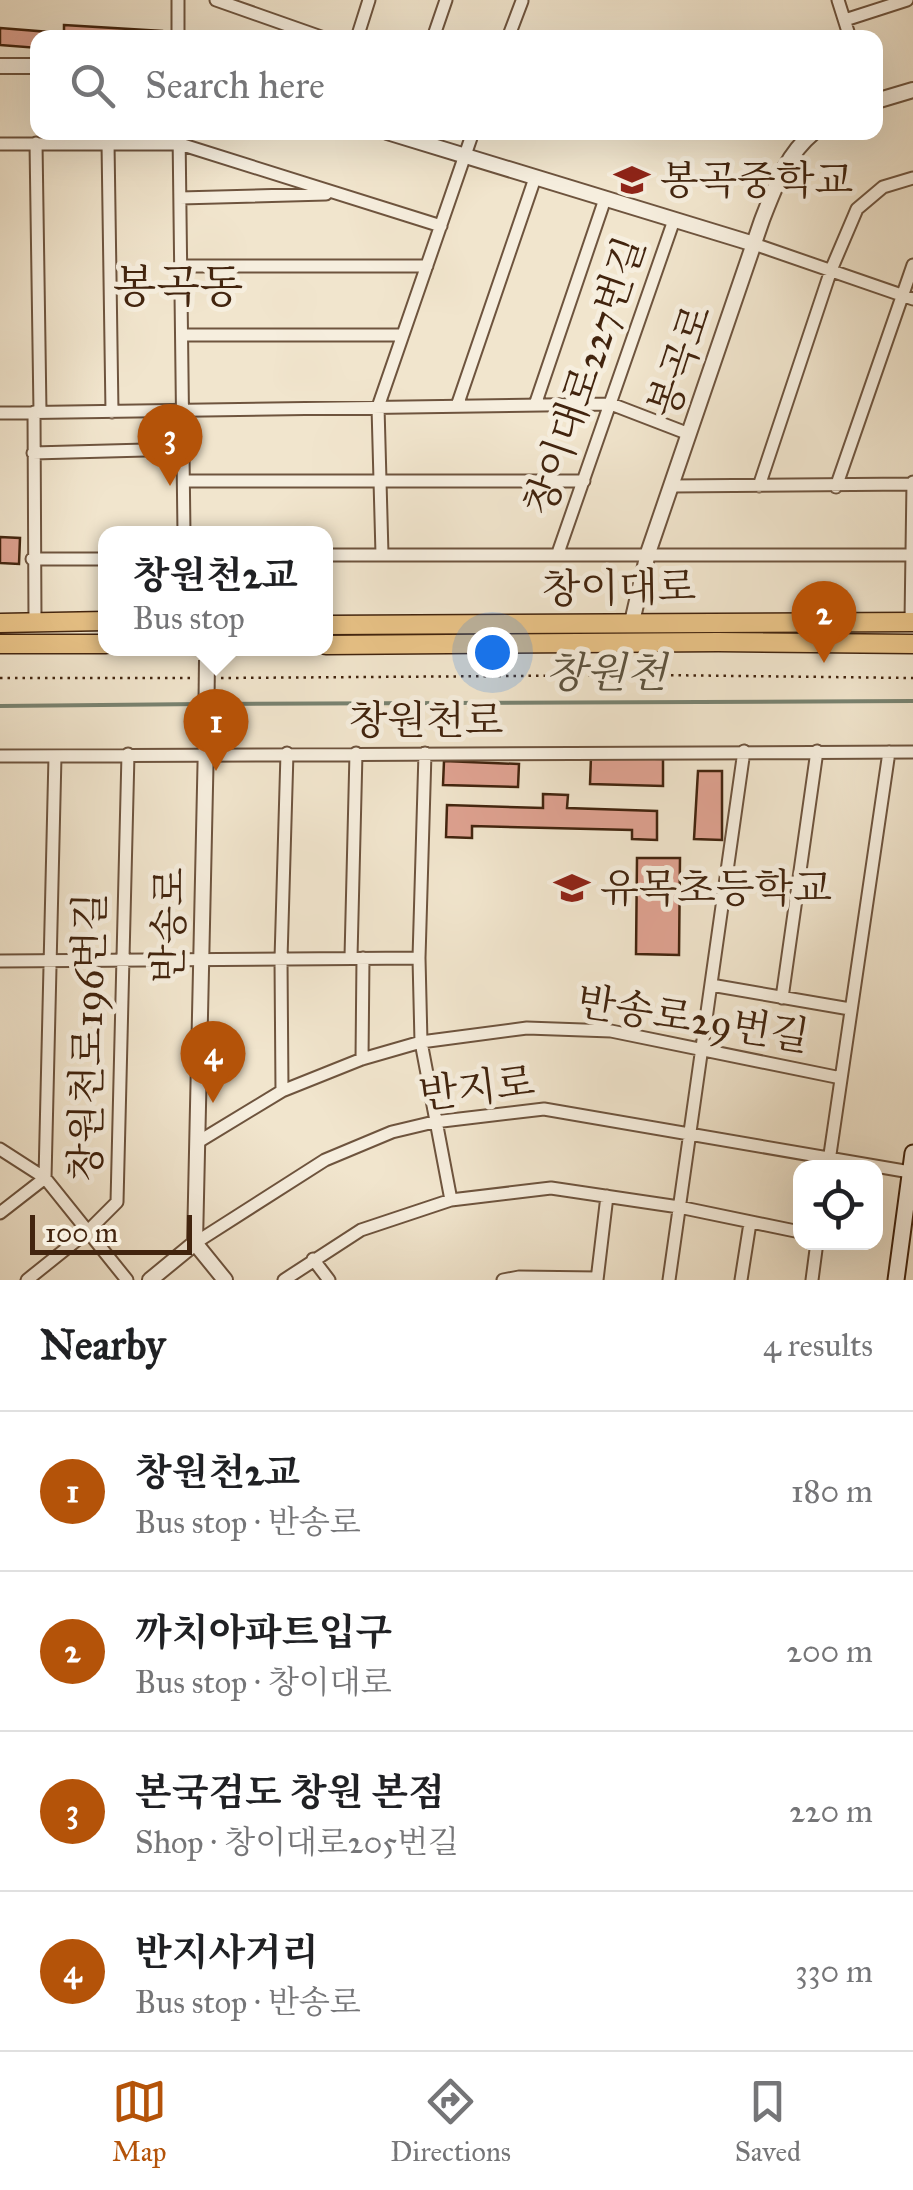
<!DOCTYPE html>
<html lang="en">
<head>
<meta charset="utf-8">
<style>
	:root { --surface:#fff; --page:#f6f6f6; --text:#202124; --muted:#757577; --line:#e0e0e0; --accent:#b45309 }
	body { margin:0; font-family:"IM FELL Great Primer","Noto Serif KR",serif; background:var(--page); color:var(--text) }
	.controls { position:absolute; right:30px; bottom:30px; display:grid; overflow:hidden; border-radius:20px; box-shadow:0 10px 40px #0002 }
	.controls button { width:90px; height:90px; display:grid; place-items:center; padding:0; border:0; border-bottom:2px solid var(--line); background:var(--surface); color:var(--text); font:50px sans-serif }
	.scale { position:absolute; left:30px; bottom:25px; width:162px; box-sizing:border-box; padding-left:10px; border:5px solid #42240e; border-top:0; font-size:28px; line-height:35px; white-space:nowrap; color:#42240e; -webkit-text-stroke:8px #f6eede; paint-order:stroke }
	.you { position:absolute; left:492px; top:652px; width:35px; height:35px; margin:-25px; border:8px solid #fff; border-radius:50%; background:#1a73e8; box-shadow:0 0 0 15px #1a73e833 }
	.badge { display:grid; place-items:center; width:65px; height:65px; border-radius:50%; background:var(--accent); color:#fff; font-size:32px; font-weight:700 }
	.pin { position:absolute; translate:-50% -82px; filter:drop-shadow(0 2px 5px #0008) }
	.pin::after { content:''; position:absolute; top:52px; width:35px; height:30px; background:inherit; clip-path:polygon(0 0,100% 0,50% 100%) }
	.popup { position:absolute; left:98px; top:526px; width:235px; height:130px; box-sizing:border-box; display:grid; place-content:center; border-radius:20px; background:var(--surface); filter:drop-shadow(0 2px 8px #0005); font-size:32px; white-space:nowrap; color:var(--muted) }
	.popup b { font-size:38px; color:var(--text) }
	.popup::after { content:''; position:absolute; left:50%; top:100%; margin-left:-20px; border:20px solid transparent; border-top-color:var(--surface) }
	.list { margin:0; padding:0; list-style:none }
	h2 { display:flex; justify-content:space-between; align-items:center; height:130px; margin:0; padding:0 40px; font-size:42px }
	h2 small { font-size:32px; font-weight:400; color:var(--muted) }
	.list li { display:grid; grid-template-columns:65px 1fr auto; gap:30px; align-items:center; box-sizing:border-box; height:160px; padding:0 40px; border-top:2px solid var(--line) }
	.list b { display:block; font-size:38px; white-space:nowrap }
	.list p { margin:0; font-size:32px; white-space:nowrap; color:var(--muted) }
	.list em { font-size:32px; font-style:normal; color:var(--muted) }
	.icon { flex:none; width:55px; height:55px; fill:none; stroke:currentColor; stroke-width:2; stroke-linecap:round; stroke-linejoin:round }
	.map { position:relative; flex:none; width:913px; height:1280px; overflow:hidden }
	.search { position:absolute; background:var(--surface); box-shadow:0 10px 40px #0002; left:30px; right:30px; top:30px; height:110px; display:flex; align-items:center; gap:25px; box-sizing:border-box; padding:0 35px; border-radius:20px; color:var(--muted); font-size:38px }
	.sheet { height:770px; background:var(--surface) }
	nav { display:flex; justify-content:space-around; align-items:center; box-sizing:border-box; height:140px; border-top:2px solid var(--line); background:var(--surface); font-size:28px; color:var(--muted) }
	nav a { display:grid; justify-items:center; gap:5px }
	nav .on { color:var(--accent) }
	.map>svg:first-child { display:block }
</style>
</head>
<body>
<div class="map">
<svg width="913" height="1280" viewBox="0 0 913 1280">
	<rect width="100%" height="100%" fill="#f1e5cd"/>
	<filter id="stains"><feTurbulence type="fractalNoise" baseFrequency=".002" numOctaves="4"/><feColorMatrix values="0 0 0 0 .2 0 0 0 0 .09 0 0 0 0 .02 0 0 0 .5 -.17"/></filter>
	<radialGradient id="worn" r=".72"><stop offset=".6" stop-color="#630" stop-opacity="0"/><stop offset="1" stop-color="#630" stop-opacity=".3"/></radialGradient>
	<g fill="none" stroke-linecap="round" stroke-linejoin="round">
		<path stroke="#788270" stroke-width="4" d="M213 704 913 701
			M0 706 203 704"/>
	</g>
	<path fill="#dfa291" stroke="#42240e" stroke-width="2.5" d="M64 25 162 31V38H64Z
		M0 28 49 32 48 38H38V48L0 45Z
		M0 537 20 538 19 564 0 563Z
		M591 757 663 759V786L590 784Z
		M444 761 519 764 518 787 443 785Z
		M698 771H722V840L694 839Z
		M543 794 568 795 567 808 657 811V840L632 839V830L472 826V838L446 837 447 805 543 808Z
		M637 858H680L679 955 636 954Z"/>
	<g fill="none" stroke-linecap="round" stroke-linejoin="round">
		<defs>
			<path id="minor" d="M178 0V38
				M216 0 324 38
				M838 0 850 38
				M845 20 907 0
				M357 38 369 0
				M433 38 446 0
				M508 38 522 1
				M179 132 184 534
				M36 143 40 412
				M108 143 112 412
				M0 144H180L441 226
				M180 198 326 194
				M754 244 913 299
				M181 266H427
				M182 335H403
				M535 405 605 199
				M457 406 535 178
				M34 412 35 621
				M0 413 611 404 689 434
				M33 453 183 449
				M184 481H584
				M672 486 913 484
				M759 486 831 270 857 209 883 187 913 178
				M836 487 913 265
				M558 553 674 220
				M382 554 378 407 473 132
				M326 555H913
				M32 559H106
				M911 621 913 482
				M425 753 419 958 421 1042 451 1200
				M0 756 913 752
				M351 957 356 753
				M0 961 419 958
				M711 985 850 1009
				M782 998 817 751
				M362 1059 363 958
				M282 1091 281 959 287 753
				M198 1142 282 1091 362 1059 421 1042 527 1028 611 1031 841 1078
				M0 1149 45 1178 127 1280
				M828 1168 889 752
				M0 1213 45 1178 55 756
				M195 1243 325 1160 392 1132 434 1122 544 1109 910 1172
				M313 1259 329 1280
				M27 1280 87 1232 117 1202 128 754
				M284 1280 361 1230 451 1200 551 1188 679 1207 800 1232
				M503 1280 519 1277 597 1278
				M597 1280 607 1196
				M669 1280 744 751
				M741 1280 750 1223
				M812 1280 817 1242"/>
			<path id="tertiary" d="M0 66H38
				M876 101 913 90
				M387 132 754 244
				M632 622 648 553 762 220C775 187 786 155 814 132
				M206 742 195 1243 225 1280
				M150 1280 195 1243"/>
			<path id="secondary" d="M896 1280 913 1153"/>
			<path id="primary" d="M0 623 106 621
				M326 625 913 622
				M0 644H106
				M326 645 718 642 913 644"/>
		</defs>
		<use href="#minor" stroke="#6e543e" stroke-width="15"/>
		<use href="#tertiary" stroke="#6e543e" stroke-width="18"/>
		<use href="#secondary" stroke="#42240e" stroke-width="19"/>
		<use href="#primary" stroke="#42240e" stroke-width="21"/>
		<path stroke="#42240e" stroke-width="2.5" stroke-dasharray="2.5 5" stroke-linecap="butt" d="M0 678H193
			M221 678 655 675 913 678"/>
		<use href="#minor" stroke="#f6eede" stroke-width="11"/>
		<use href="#tertiary" stroke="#f6eede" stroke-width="14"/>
		<use href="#secondary" stroke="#f6eede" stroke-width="15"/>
		<use href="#primary" stroke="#e8c286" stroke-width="18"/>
		<defs>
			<path id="tertiary-bridge" d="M206 742 207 660"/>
		</defs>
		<use href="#tertiary-bridge" stroke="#6e543e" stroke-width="18" stroke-linecap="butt"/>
		<use href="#tertiary-bridge" stroke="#f6eede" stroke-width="14"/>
	</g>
	<defs>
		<symbol id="school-bare" viewBox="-9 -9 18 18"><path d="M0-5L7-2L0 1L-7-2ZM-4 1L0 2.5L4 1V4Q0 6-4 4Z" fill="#8f2418" stroke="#f6eede" stroke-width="2.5" paint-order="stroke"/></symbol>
	</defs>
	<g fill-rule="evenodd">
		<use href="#school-bare" x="607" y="155" width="50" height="50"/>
		<use href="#school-bare" x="547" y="863" width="50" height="50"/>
	</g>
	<g text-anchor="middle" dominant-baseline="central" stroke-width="10" stroke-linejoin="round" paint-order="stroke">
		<g font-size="40" fill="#42240e" stroke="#f6eede" text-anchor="start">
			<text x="660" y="180">봉곡중학교</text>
			<text x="600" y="888">유목초등학교</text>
		</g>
		<g font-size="40" fill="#42240e" stroke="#f6eede">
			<text transform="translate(680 361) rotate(-71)">봉곡로</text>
			<text transform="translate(585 376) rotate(-71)">창이대로227번길</text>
			<text transform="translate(619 588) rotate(-1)">창이대로</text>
			<text x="426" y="720">창원천로</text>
			<text transform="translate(169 925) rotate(-89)">반송로</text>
			<text transform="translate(693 1019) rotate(9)">반송로29번길</text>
			<text transform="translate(88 1037) rotate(-89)">창원천로196번길</text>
			<text transform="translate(477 1088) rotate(-7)">반지로</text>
		</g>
		<g font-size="42" font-style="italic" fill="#5d533f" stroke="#f6eede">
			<text x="606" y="673">창원천</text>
		</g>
		<g font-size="45" fill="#42240e" stroke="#f6eede">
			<text x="178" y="286">봉곡동</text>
		</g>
	</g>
	<rect width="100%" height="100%" filter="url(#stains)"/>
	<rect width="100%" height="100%" fill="url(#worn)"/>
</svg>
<div class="controls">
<button><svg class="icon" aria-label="locate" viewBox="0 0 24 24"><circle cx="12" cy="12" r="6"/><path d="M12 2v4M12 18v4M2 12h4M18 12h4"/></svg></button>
</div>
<div class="scale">100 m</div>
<div class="you"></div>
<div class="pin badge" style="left:216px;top:771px">1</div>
<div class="popup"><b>창원천2교</b>Bus stop</div>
<div class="pin badge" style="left:824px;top:663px">2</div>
<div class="pin badge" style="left:170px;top:486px">3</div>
<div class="pin badge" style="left:213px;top:1103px">4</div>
<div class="search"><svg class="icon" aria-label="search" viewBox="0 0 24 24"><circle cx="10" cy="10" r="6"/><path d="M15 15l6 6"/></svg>Search here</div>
</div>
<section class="sheet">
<h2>Nearby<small>4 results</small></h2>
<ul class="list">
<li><span class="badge">1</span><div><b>창원천2교</b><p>Bus stop · 반송로</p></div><em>180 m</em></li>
<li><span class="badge">2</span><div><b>까치아파트입구</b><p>Bus stop · 창이대로</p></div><em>200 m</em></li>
<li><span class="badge">3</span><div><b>본국검도 창원 본점</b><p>Shop · 창이대로205번길</p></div><em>220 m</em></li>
<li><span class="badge">4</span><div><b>반지사거리</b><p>Bus stop · 반송로</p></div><em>330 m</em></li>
</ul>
</section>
<nav>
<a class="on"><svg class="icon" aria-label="map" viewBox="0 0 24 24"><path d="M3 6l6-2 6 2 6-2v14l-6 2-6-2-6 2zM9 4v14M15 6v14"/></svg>Map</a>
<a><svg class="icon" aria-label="directions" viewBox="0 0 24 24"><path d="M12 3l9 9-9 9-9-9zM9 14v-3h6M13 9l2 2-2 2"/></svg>Directions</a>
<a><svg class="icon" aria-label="saved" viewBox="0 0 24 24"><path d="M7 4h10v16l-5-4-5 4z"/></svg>Saved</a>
</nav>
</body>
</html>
